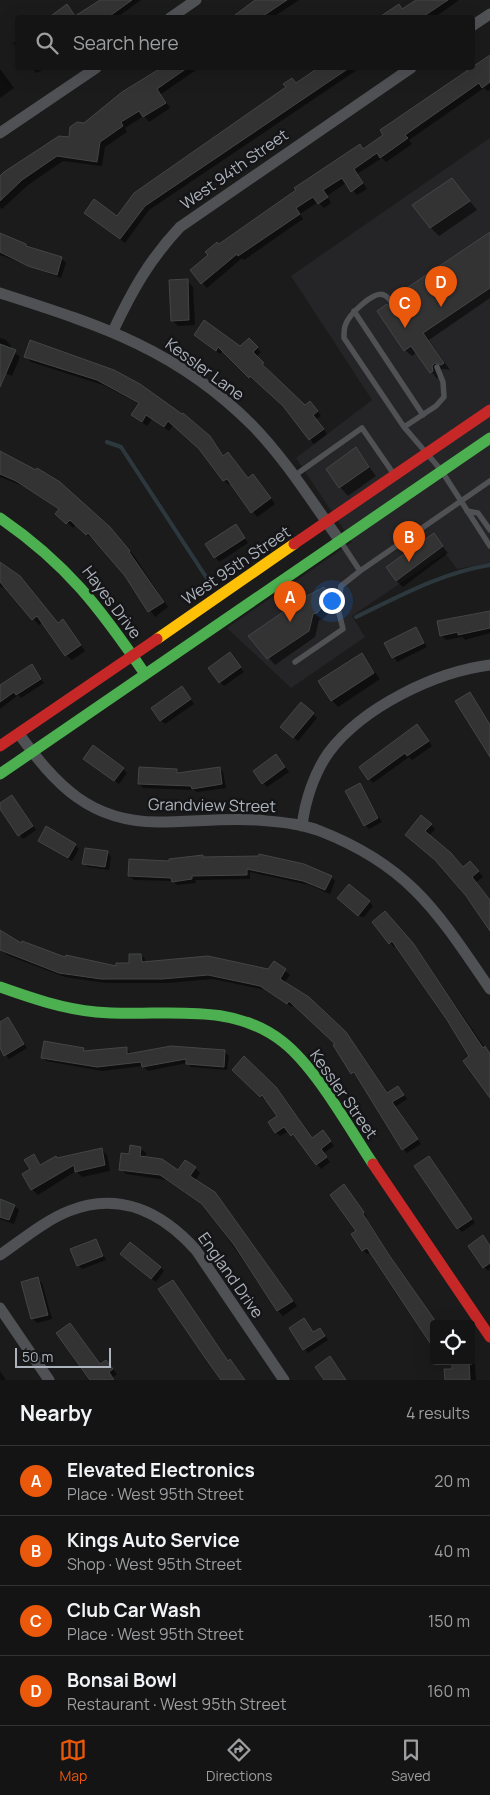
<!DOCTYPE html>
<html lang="en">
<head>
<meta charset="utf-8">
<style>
	:root { --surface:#141414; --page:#1d1d1d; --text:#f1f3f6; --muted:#9d9ea0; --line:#333334; --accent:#ea580c }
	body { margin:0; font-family:Manrope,sans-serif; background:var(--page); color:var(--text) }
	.controls { position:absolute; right:15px; bottom:15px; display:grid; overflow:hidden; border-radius:5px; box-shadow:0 5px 20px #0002 }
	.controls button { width:45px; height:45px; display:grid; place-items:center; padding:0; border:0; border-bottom:1px solid var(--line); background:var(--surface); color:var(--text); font:25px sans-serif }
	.scale { position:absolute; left:15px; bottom:12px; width:96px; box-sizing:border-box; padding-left:5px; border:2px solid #acb3bc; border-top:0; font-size:14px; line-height:18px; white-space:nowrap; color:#acb3bc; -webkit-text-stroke:4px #151517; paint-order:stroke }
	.you { position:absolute; left:331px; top:600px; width:18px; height:18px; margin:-12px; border:4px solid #fff; border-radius:50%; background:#1a73e8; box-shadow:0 0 0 8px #1a73e833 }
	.badge { display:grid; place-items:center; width:32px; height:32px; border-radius:50%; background:var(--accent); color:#fff; font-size:16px; font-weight:700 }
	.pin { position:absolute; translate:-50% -41px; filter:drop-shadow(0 1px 2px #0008) }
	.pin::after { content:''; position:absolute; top:26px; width:18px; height:15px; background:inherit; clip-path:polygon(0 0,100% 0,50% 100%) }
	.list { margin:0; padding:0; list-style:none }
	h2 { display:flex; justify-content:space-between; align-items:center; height:65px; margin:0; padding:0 20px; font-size:21px }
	h2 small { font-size:16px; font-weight:400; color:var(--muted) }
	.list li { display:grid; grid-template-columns:32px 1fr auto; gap:15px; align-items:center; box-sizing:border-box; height:70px; padding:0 20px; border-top:1px solid var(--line) }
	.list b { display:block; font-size:19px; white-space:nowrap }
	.list p { margin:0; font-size:16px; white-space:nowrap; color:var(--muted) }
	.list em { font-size:16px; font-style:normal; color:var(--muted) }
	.icon { flex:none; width:28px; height:28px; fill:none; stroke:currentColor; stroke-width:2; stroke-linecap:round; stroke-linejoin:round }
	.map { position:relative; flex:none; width:490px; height:1380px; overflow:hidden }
	.search { position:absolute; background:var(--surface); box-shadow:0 5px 20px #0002; left:15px; right:15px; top:15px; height:55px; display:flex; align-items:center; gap:12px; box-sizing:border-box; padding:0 18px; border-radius:5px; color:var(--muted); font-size:19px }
	.sheet { height:345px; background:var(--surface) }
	nav { display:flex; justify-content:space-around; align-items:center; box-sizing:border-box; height:70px; border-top:1px solid var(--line); background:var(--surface); font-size:14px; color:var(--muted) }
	nav a { display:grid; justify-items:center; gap:2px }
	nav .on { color:var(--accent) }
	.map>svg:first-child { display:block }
</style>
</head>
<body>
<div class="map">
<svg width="490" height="1380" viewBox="0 0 490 1380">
	<rect width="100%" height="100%" fill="#1b1b1b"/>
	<path fill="#252527" d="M490 138V563L457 569 445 553 352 616 365 637 291 688 227 628 352 542 296 458 372 400 291 276Z"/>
	<path fill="#0007" d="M103 0H141L116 18H88Z
		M259 0H299L272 18H234Z
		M418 0H459L434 18H392L399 6 403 10Z
		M18 40V49L13 43Z
		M490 57V90L487 91 484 88 409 140 412 144 386 162 382 158 357 174 367 189 357 195 346 183 327 196 331 203 324 208 318 202 300 214 303 219 244 260 242 258 207 288 192 271 219 246 364 150Z
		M31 68H45L37 73Z
		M159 68H199L161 94 170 108 149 122 144 116 125 128 127 132 105 147 102 166 63 161 28 185 2 209 0 207V177L70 138 84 124 159 70Z
		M320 68H360L149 210 125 243 90 217 117 218Z
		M0 69 14 88 0 98Z
		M452 179 477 210 439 236 430 227Z
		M490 234V298L429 340 450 370 442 369 437 379 417 352 412 356 405 350 394 312H398Z
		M0 235 28 248 62 259 66 263 61 278 0 255Z
		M187 281 193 287 195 325 178 326 172 320Z
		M195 335 240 348 249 340 261 352 256 357 267 368 265 369 304 407H314L321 416 316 419 327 434 314 444 285 407 255 379 254 381 223 350 220 354Z
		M0 338 6 340 11 346 10 349 20 357 12 376 0 371Z
		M31 341 209 437 224 457 228 453 233 458 248 479 253 475 258 480 275 504 257 517 231 483 229 485 224 480 201 449 174 424 169 431 152 419 147 426 132 415 139 404 103 385 31 362 26 357Z
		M356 449 376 476 348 496 340 487Z
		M0 452 115 534 135 557 168 607 155 617 126 575 94 538 93 540 76 524 73 528 57 513 60 510 23 486 0 477Z
		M236 525 248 543 219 562 206 544Z
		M433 535 448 553 403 587 396 581Z
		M0 564 25 583 59 624 63 621 68 627 85 651 72 660 66 655 43 622 39 625 5 586 3 588 0 586Z
		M324 588 337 604 323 619 319 620 315 637 275 665 250 636Z
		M490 612V633L465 640 462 637 446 640 441 635Z
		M416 629 427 647 397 662 386 643Z
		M230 654 244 672 224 686 220 682Z
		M361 654 380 679 338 707 332 700Z
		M32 666 44 683 21 698 18 695 0 709V685Z
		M182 688 194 704 165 724 161 720Z
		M313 714 317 718 298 741 286 731Z
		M421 730 432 746 412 760 409 757 373 783 369 779Z
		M280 760 289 772 267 787 254 771Z
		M89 762 123 769 127 773 119 784Z
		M219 768 223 772 226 788 197 792 194 790 143 788 139 784 177 770 181 774Z
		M359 784 382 822 369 829 365 825Z
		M12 796 36 830 23 839 0 807V804Z
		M431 825 435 829 429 836 463 868 475 867 483 877 476 882 490 901V927L438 862 411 839Z
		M39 841 75 845 79 849 72 861Z
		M107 852 111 857 109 870 88 867 84 863Z
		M202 856 205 859 331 877 335 881 330 894 309 885 250 872V879L195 880 196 883 177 885 173 881 134 880 129 876Z
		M343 902H369L373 906 364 917H361Z
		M373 922 417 949 490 1055V1095L465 1061 471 1057 396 945 394 947Z
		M0 932 22 945 66 959 117 967 130 964 141 955 145 959V963L269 971 274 963 290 975 284 983 308 998 350 1038 388 1094 398 1088 402 1092 407 1099 395 1107 421 1144 407 1153 403 1149 358 1077 352 1073 337 1044 294 1004 292 1007 265 990 213 979 168 983H106L65 977 9 956 0 950Z
		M8 1019 27 1048 9 1059 0 1046V1024Z
		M126 1048 131 1055 225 1052 229 1056 227 1070 191 1067 187 1063 148 1071 143 1066 102 1071 46 1061 42 1057 83 1049 86 1052Z
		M244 1058 280 1093 312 1139 322 1132 326 1136 334 1146 324 1153 330 1162 321 1169 297 1138 296 1139 289 1131 280 1136 276 1132 270 1123 279 1116 267 1098 265 1100 233 1070Z
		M140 1148 146 1153 145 1158 178 1172 195 1168 200 1173 195 1181 220 1199 297 1306 283 1316 278 1311 205 1206 166 1180 126 1174 121 1169 130 1156Z
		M101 1149 107 1155 110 1171 82 1177 76 1171 38 1195 32 1189 34 1156 42 1166 57 1159Z
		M429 1157 475 1223 462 1232 458 1228Z
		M348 1190 367 1217 366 1218 393 1261 437 1324H434L371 1252 367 1254 363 1250Z
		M0 1201 14 1206 19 1210 14 1224 0 1219Z
		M96 1241 106 1260 82 1269 78 1265Z
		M487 1241 490 1246V1269L488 1271 484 1267Z
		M126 1258 160 1267 164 1271 156 1282Z
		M38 1279 42 1283 52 1319 37 1323 33 1319Z
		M304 1319 314 1333 320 1329 328 1340 308 1353 290 1328Z
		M58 1333 101 1365 106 1361 117 1374 113 1377 115 1380H90Z
		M453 1361H471L475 1364 476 1380H446L453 1370Z
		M0 1371 6 1380H0Z"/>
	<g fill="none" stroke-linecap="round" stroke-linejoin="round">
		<path stroke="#2d383e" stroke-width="4" d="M107 442 121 447 210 583
			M356 617C400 596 441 573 490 565"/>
	</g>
	<path fill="#333" stroke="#434547" d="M100 0H132L107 18H48L67 4 75 16Z
		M255 0H287L260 18H231Z
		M416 0H448L421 18H378L399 4 402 9Z
		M490 55V82L482 88 479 83 405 135 408 138 380 158 377 153 354 169 363 183 351 192 342 178 323 190 328 197 318 204 313 197 296 208 300 214 238 256 237 254 201 284 190 270 208 255 205 252 217 242 219 244 296 190 294 188 360 144 363 149 383 135 380 130Z
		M161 68H187L157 89 166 103 143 117 139 111 121 122 123 126 100 142 97 162 57 156 22 180 0 201V176L4 172 59 136 69 137 70 127 77 122 84 123 122 92Z
		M318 68H349L145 206 120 239 84 213 94 199 117 216 134 193 286 87 283 84 292 78 296 83Z
		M452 178 470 201 430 228 412 205Z
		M490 232V288L423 333 444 363 441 365 435 363 432 366 433 371 430 373 411 346 404 351 377 311 387 304 393 311H397L400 306 395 298 401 292Z
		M0 233 26 244V246L62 257 57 275 28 266 0 252Z
		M188 279 189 320 171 321 169 280Z
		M204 320 240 346 249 338 258 347 253 352 264 363 262 364 305 405 310 401 318 411 313 415 324 429 309 440 283 406 250 376 249 378 218 347 216 351 194 335Z
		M30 340 114 370 140 384 182 414 183 413 210 436 223 456 228 452 248 478 253 474 271 498 251 513 227 479 223 481 199 449 168 421 164 427 146 415 142 422 131 415 139 403 97 380 24 357Z
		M0 344 16 350 0 387Z
		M356 447 369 467 339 488 326 469Z
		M0 451 36 470 37 468 60 482 110 527 130 551 129 552 164 602 148 612 125 576 88 533 86 535 70 520 66 524 55 514 59 509 16 481 0 474Z
		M236 524 245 538 214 558 205 544Z
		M434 533 443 546 396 581 386 567Z
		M0 562 20 576 58 623 63 619 81 645 65 656 37 616 32 620 0 582Z
		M324 587 331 597 317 613 313 614 309 631 267 659 248 636 305 597Z
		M490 611V628L458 635V632L440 636 437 621Z
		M416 627 424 643 392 658 384 643Z
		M230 652 241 667 219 683 208 668Z
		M362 653 374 673 331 701 318 681Z
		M32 664 41 679 16 695 14 692 0 702V685Z
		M182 686 191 699 160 721 151 708Z
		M470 692 490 725V757L455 701Z
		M301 702 314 713 293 738 280 727Z
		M417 724 429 741 407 756 405 753 368 780 359 767Z
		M93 745 124 768 114 781 83 759Z
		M276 754 285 767 262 784 253 771Z
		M139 767 177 769V773L220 767 222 784 192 789 191 786 138 784Z
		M360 783 378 818 364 826 345 791Z
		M12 795 33 826 18 836 0 809V803Z
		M421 815 432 824 425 831 451 853 463 867 470 861 479 871 472 877 490 900V931L466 896 435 860 405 835Z
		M46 826 76 844 68 858 38 841Z
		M85 848 108 851 105 867 82 864Z
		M259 854 304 864 332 876 325 890 303 881 247 869V875L192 876V879L172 882 171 878 128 876 129 859 169 861V859L203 855V857L259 856Z
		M349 884 370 901 358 916 337 898Z
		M385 911 413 943 483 1048 485 1046 490 1054V1098L463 1061 469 1056 447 1020 392 941 389 944 372 922Z
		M0 930 21 943 22 941 65 957 66 955 116 966V963H129V954H141L142 962 208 956 268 969 274 961 286 969 280 979 309 997 346 1032 387 1093 398 1086 404 1095 392 1102 418 1139 402 1150 354 1072 351 1074 333 1045 335 1044 289 1001 287 1004 260 986 208 975 162 979H101L59 973 0 950Z
		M8 1017 24 1044 4 1056 0 1048V1022Z
		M44 1041 84 1048 83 1051 127 1047V1054L171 1046 225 1050 224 1067 186 1064V1059L142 1067 141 1062 97 1067 41 1058Z
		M244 1056 276 1087 312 1138 323 1130 331 1141 321 1149 327 1157 316 1165 293 1134 291 1136 284 1127 275 1133 268 1122 277 1116 262 1095 260 1097 232 1070Z
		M130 1145 141 1147 140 1156 162 1159 178 1170 185 1160 196 1167 190 1176 215 1192 293 1301 277 1311 234 1245 202 1204 160 1175 119 1170 121 1153 129 1154Z
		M102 1148 105 1165 75 1172 74 1165 31 1190 22 1174 30 1169 24 1160 34 1154 40 1165 56 1156 57 1158Z
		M429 1156 472 1219 457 1229 414 1166Z
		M344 1184 364 1212 363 1214 389 1255 434 1319V1349L367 1248 362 1251 351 1234 356 1231 330 1195Z
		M0 1199 15 1205 9 1220 0 1217Z
		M483 1235 490 1246V1263L483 1268 468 1246Z
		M96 1239 103 1256 77 1266 70 1249Z
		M130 1242 161 1267 151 1279 120 1254Z
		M38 1277 48 1315 31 1319 21 1282Z
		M173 1280 228 1361 230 1359 245 1380H221L206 1359 158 1289Z
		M304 1318 313 1332 320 1328 325 1336 303 1350 289 1328Z
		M70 1323 100 1364 106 1360 113 1369 109 1372 114 1380H90L56 1333Z
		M330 1356 346 1380H324L315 1367Z
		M452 1361H469L470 1380H445L444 1369H452Z"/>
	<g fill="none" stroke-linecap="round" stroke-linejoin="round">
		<path stroke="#4f5154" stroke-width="5.5" d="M395 307C392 303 389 297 384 295 374 290 348 315 345 326 344 329 344 334 344 338L404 427 441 470 490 546
			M354 311 423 415
			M404 427 436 406 444 397 443 382 437 367
			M294 476 362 428 393 473
			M467 511 478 513 490 530
			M341 542 360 571 490 481
			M295 662 343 629 338 609 341 586 360 571"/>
		<path stroke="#4f5154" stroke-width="11" d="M170 18 196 0
			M472 26 490 14
			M0 133 96 68
			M0 293C99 325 177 349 253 426 286 460 312 502 340 541
			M113 331C132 291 149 260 180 227L411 68
			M19 734C56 785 90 822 158 822 191 822 224 818 257 820 277 822 300 823 320 831 410 866 438 913 490 989
			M302 826C305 801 314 773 329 752 363 707 435 672 490 665
			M0 1255C22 1240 44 1221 69 1211 119 1191 162 1212 196 1250L284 1380
			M0 1308 49 1380"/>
		<path stroke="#4caf50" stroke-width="11" d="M0 518C67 564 100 608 145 674
			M0 774 490 438
			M0 987C31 998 63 1009 96 1012 159 1018 229 999 283 1042 316 1068 349 1128 373 1164"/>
		<path stroke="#ffc107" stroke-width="11" d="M157 639 294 544"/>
		<path stroke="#c62828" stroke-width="11" d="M294 544 490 410
			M0 746 157 639
			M373 1164 490 1337"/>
	</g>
	<g text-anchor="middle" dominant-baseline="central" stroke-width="5" stroke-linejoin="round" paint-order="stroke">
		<g font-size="16" fill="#acb3bc" stroke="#151517">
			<text transform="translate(234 169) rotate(-35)">West 94th Street</text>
			<text transform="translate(205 369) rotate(36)">Kessler Lane</text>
			<text transform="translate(236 565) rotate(-34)">West 95th Street</text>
			<text transform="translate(112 602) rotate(53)">Hayes Drive</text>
			<text transform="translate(212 805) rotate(1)">Grandview Street</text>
			<text transform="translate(344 1094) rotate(55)">Kessler Street</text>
			<text transform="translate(231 1275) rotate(55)">England Drive</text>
		</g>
	</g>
</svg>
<div class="controls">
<button><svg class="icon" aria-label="locate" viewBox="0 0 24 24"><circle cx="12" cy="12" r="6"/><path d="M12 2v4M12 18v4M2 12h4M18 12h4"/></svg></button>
</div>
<div class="scale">50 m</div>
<div class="you"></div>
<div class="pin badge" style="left:290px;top:622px">A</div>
<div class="pin badge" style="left:409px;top:562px">B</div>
<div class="pin badge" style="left:405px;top:328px">C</div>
<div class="pin badge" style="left:441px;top:307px">D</div>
<div class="search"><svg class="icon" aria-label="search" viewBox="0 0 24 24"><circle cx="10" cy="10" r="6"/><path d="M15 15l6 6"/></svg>Search here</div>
</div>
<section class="sheet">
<h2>Nearby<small>4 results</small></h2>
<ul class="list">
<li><span class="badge">A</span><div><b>Elevated Electronics</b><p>Place · West 95th Street</p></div><em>20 m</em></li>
<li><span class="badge">B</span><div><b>Kings Auto Service</b><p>Shop · West 95th Street</p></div><em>40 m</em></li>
<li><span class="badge">C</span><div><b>Club Car Wash</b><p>Place · West 95th Street</p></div><em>150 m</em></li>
<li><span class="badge">D</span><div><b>Bonsai Bowl</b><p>Restaurant · West 95th Street</p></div><em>160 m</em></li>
</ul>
</section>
<nav>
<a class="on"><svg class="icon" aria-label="map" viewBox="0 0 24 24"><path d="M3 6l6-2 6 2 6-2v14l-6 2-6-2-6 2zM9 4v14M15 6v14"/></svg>Map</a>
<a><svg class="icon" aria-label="directions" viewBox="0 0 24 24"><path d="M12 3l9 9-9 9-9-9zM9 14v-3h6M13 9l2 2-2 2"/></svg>Directions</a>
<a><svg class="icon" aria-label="saved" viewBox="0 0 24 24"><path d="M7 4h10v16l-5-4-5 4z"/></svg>Saved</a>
</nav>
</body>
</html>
